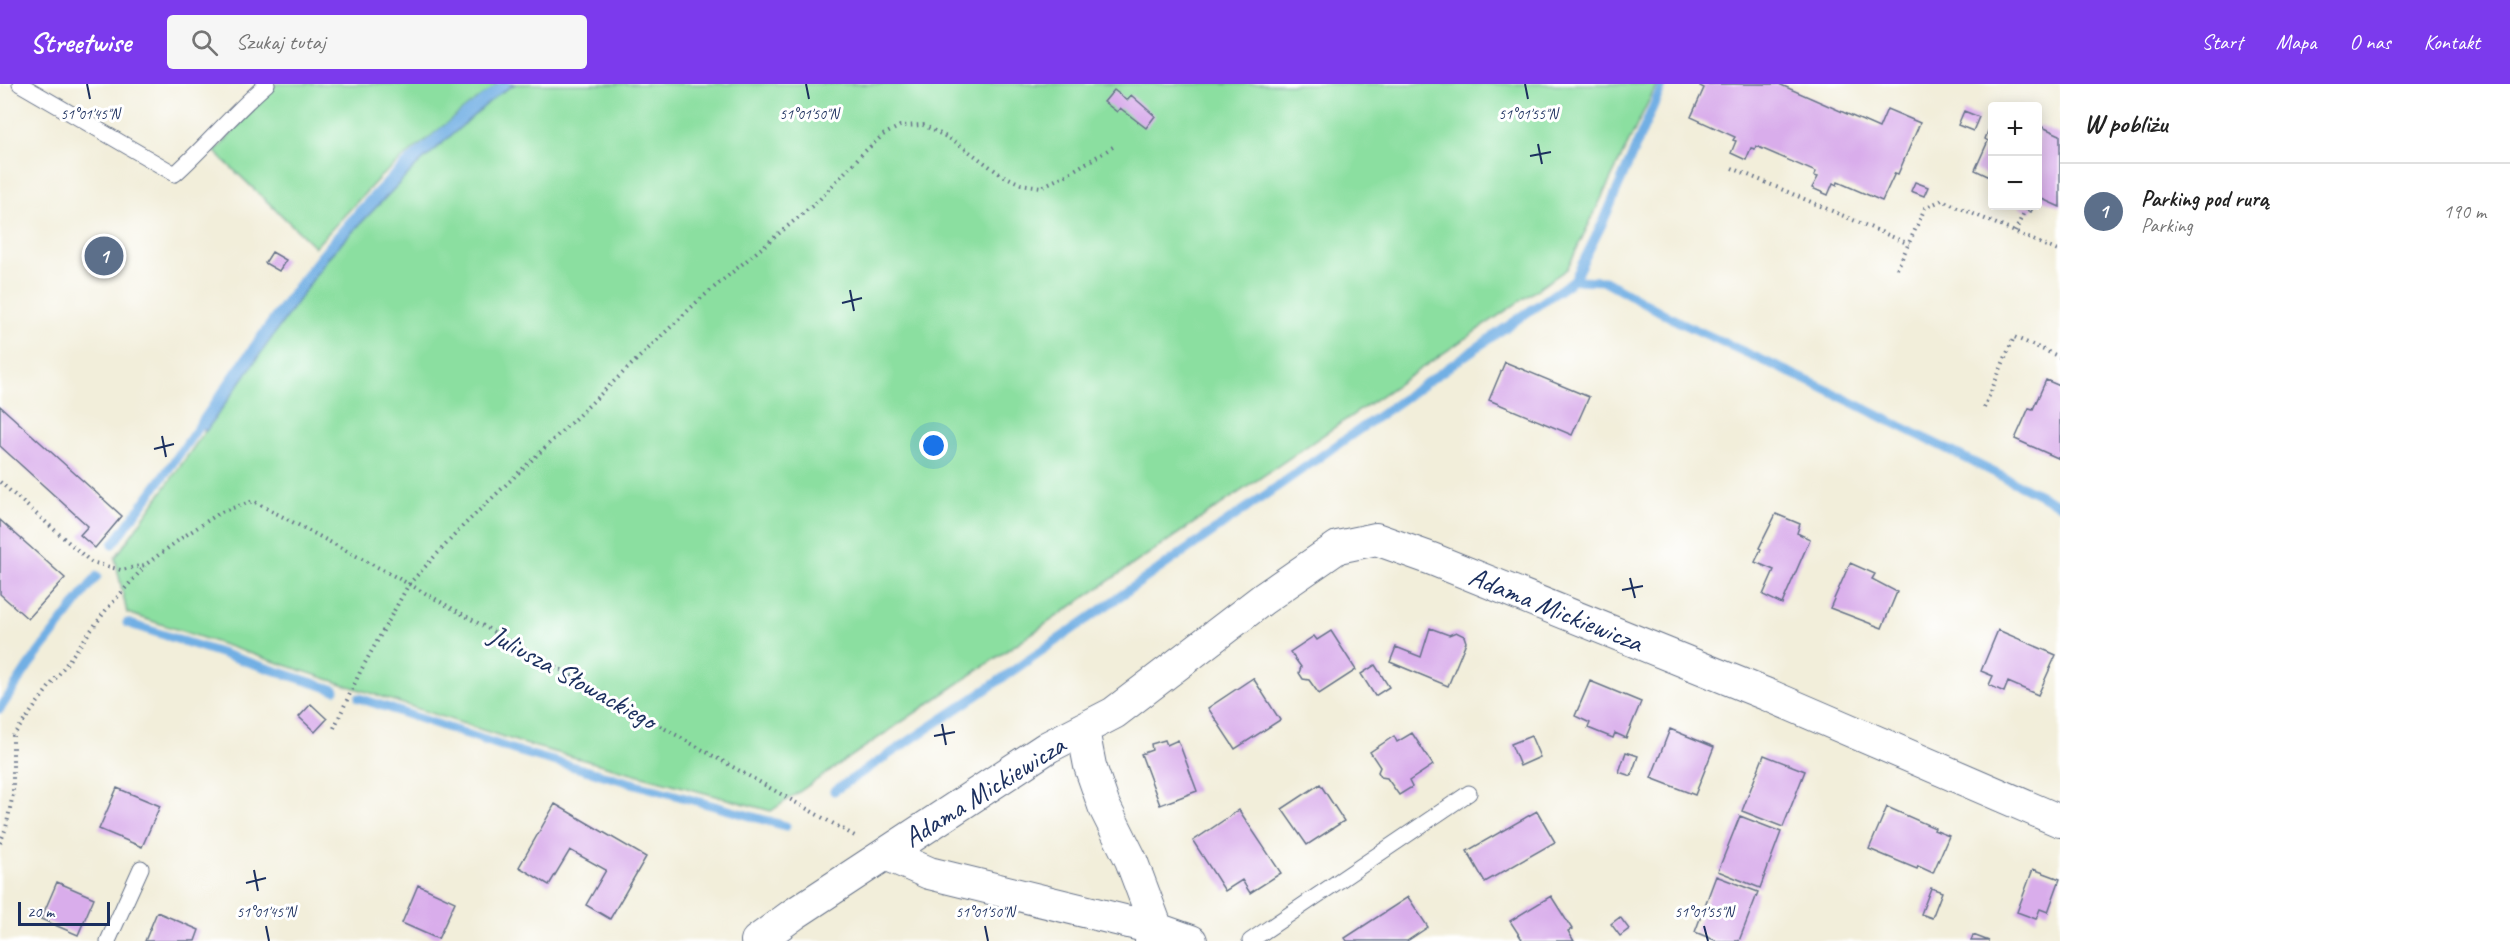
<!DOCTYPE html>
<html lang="pl">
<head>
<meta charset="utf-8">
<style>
	:root { --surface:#fff; --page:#f6f6f6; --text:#222; --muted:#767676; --line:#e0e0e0; --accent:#7c3aed }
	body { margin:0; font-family:Caveat,sans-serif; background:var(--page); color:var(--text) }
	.controls { position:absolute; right:18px; top:18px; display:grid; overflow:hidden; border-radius:6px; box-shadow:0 3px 15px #0003 }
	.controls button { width:54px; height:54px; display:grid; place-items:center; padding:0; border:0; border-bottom:2px solid var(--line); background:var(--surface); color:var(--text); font:30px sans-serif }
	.scale { position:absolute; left:18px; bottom:15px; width:92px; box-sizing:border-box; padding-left:6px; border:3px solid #1b2f5e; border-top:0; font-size:16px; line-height:21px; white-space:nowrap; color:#1b2f5e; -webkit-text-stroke:4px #fff; paint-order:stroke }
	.you { position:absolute; left:934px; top:362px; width:21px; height:21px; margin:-15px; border:4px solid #fff; border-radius:50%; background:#1a73e8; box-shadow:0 0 0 9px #1a73e833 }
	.badge { display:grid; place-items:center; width:39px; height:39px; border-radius:50%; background:var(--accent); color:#fff; font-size:20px; font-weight:700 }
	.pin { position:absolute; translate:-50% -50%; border:3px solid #fff; box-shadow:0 2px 6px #0006 }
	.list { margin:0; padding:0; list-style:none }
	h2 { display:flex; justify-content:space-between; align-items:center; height:78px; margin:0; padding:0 24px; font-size:26px }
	h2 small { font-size:20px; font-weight:400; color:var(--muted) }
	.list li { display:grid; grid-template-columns:39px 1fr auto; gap:18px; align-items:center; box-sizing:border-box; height:96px; padding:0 24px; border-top:2px solid var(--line) }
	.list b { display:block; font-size:22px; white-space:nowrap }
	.list p { margin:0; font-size:20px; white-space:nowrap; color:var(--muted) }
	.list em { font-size:20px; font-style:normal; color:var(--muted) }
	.icon { flex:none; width:33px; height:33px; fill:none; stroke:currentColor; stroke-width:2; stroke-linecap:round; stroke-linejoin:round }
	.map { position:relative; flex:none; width:2060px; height:857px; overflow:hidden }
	header { display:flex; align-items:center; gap:36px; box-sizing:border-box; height:84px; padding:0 30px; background:var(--accent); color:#fff }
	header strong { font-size:28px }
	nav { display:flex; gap:33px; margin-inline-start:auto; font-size:21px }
	.search { width:420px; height:54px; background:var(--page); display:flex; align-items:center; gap:15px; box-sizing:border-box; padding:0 21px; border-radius:6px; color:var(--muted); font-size:22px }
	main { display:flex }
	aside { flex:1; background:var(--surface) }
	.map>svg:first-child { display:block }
</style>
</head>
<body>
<header>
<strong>Streetwise</strong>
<div class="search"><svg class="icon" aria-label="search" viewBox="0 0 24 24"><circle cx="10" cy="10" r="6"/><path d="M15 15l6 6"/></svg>Szukaj tutaj</div>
<nav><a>Start</a><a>Mapa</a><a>O nas</a><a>Kontakt</a></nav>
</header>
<main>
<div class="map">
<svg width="2060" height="857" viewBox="0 0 2060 857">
	<rect width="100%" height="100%" fill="#fff"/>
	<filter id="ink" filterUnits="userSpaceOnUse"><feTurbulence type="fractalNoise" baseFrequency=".0167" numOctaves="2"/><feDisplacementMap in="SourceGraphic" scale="12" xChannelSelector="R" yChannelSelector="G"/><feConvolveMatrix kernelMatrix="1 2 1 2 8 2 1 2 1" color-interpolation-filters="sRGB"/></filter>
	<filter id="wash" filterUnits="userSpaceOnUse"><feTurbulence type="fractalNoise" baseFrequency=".008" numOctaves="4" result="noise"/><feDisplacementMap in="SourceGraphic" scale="24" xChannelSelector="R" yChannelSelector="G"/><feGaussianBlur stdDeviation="1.35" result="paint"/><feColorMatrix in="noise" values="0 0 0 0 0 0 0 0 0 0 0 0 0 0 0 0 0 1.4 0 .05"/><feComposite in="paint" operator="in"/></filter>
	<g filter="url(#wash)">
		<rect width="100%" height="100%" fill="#f2eeda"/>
		<path fill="#8bdfa0" stroke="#53877f" stroke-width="1.5" d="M276 0H499L468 22 380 93 315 163 215 68Z
			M515 0H1657L1567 185 771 727 525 660 127 529 115 474 330 171 414 84 497 11Z"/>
		<path fill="#71afe4" stroke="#466fa1" stroke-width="1.5" d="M505 0H515L497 11 414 84 330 171 206 347 199 343C255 262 310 182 376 109 414 68 461 34 505 0Z"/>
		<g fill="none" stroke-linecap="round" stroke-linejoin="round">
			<path stroke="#71afe4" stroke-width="9" d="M1574 196 1604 136 1663 0
				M113 460C143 420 173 380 201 339 256 260 310 178 377 108 416 68 461 33 505 0
				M127 539 335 606
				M359 614 517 667 786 742
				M0 625 29 581 97 492
				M834 707 981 609 1574 196 1605 197 1679 238 1819 302 2060 421"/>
		</g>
		<g id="blocks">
			<path fill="#d9adeb" d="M1701 0H1779L1879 44 1887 25 1920 39 1898 90 1895 89 1882 117 1838 98 1837 101 1833 99 1828 111 1812 104 1818 93 1814 92 1816 88 1756 62 1755 65 1751 64 1746 76 1731 69 1736 57 1733 56 1735 53 1691 33 1704 4 1700 2Z
				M1114 6 1127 16 1131 11 1155 32 1146 44 1120 24 1117 28 1104 18Z
				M1964 27 1979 33 1973 47 1958 41Z
				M1992 37V94L1975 86 1988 57 1985 55Z
				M2038 41 2060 51V123L2042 115 2040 118 2038 117Z
				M1915 98 1928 103 1924 112 1911 107Z
				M2017 122H2034L2031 128Z
				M272 168 286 176 279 187 265 179Z
				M1505 278 1589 313 1572 351 1489 316Z
				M2046 296 2060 302V375L2015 355 2029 324 2033 325Z
				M0 322 122 432 95 464 80 451 88 442 0 362Z
				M1776 430 1800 440 1797 449 1810 455 1782 520 1763 511 1774 486 1755 478 1761 465 1759 464Z
				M0 436 65 494 28 535 0 510Z
				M1850 479 1875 490 1872 495 1897 508 1882 544 1830 524Z
				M1430 544 1449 551 1456 548 1464 552 1466 558 1448 602 1390 578 1396 563 1421 573Z
				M1998 546 2056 571 2038 611 2008 598 2004 608 1989 601 1993 592 1981 587Z
				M1331 547 1356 586 1319 610 1309 596 1303 595 1299 589 1301 583 1290 568 1314 552 1317 556Z
				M1375 581 1389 603 1375 612 1361 590Z
				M1253 594 1280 636 1235 665 1208 624Z
				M1590 597 1641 618 1626 654 1615 649 1613 654 1588 644 1590 639 1575 632Z
				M311 620 327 635 315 648 299 633Z
				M1670 645 1714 663 1695 711 1651 694Z
				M1412 649 1433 681 1409 697 1412 703 1399 711 1387 694 1381 693 1378 688 1380 683 1370 668 1394 652 1397 658Z
				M1531 652 1540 673 1520 682 1511 660Z
				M1165 656 1167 661 1178 656 1197 707 1160 721 1141 670 1152 666 1151 660Z
				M1626 668 1638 672 1631 692 1619 688Z
				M1764 671 1805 687 1783 743 1742 727Z
				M1320 700 1344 737 1307 761 1282 725Z
				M117 704 160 722 142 763 99 745Z
				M555 720 646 773 610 835 586 821 606 786 570 766 549 801 519 783Z
				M1887 723 1935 744 1934 746 1949 752 1933 789 1918 782 1917 785 1869 765Z
				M1239 726 1281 789 1250 809 1242 796 1225 807 1193 757Z
				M1537 727 1555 758 1485 798 1467 767Z
				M1740 732 1781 748 1760 804 1718 787Z
				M2033 785 2060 795 2048 828 2040 825 2036 835 2017 828Z
				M1716 792 1758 808 1739 857H1717L1695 848Z
				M57 798 94 814 78 851 41 835Z
				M418 801 455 818 438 855 402 839Z
				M1931 804 1942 808 1932 834 1921 830Z
				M1551 812 1572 845 1568 847 1574 857H1523L1510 837Z
				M1408 813 1428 843 1407 857H1347L1345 854Z
				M157 828 199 846 195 857H145Z
				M1620 833 1629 845 1620 852 1611 840Z
				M1973 851 1989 857H1971Z"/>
		</g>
	</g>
	<g filter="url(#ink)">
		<use href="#blocks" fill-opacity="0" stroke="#667289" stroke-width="1.5"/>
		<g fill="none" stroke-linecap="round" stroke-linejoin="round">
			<defs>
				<path id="service" d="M20 0 175 90C207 61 234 28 267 0
					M108 857 141 784
					M1250 857 1469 709"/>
				<path id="minor" d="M1083 646 1090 682 1104 722 1131 776 1157 845 1151 857
					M886 770 929 789 1157 845 1191 857
					M757 857 794 830 1048 663 1114 629 1263 515 1338 463 1376 455 1432 475 1768 611 2060 737"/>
			</defs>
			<use href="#service" stroke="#667289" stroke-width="17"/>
			<use href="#minor" stroke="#667289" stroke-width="34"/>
			<path stroke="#667289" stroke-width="4" stroke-dasharray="1.5 4.5" stroke-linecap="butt" d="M1732 84 1909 160
				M2015 148 2024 128
				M1897 185 1925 124 1942 116 2060 168
				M1984 324 2014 253 2060 273
				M0 398 91 478 121 486 145 481 183 453 221 428 253 417 409 500 855 752
				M334 644 360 588 409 500 464 441 699 216 818 117 862 70 883 51 900 42 923 41 956 58 1000 90 1021 100 1041 103 1066 91 1113 63
				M0 759 6 744 13 710V652L106 526 145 482"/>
			<use href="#service" stroke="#fff" stroke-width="15"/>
			<use href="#minor" stroke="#fff" stroke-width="32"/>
		</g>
	</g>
	<path fill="none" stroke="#1b2f5e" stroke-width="2" d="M87 0 90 15M806 0 809 15M1525 0 1528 15M1538 60 1542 80M1530 72 1551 68M850 206 854 227M842 219 862 214M162 352 166 373M154 365 174 360M1630 494 1635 514M1622 506 1643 502M942 640 946 661M934 652 955 648M254 786 258 807M246 799 266 794M266 842 269 857M985 842 988 857M1704 842 1708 857"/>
	<g text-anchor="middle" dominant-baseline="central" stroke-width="6" stroke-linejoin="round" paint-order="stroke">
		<g font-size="28" fill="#1b2f5e" stroke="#fff">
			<text transform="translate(1556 525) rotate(22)">Adama Mickiewicza</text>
			<text transform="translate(573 593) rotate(29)">Juliusza Słowackiego</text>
			<text transform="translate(984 707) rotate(-32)">Adama Mickiewicza</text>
		</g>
	</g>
	<g font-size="15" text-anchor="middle" fill="#1b2f5e" stroke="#fff" stroke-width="6" stroke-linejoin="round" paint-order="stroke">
		<text x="90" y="35">51°01'45"N</text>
		<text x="809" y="35">51°01'50"N</text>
		<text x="1528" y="35">51°01'55"N</text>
		<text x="266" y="833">51°01'45"N</text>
		<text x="985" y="833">51°01'50"N</text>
		<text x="1704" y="833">51°01'55"N</text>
	</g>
</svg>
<div class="controls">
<button>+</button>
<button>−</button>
</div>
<div class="scale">20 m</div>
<div class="you"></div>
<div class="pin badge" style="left:104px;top:172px;background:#5c6f8a">1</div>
</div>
<aside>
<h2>W pobliżu<small></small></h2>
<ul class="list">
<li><span class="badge" style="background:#5c6f8a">1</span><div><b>Parking pod rurą</b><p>Parking</p></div><em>190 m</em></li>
</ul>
</aside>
</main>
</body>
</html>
